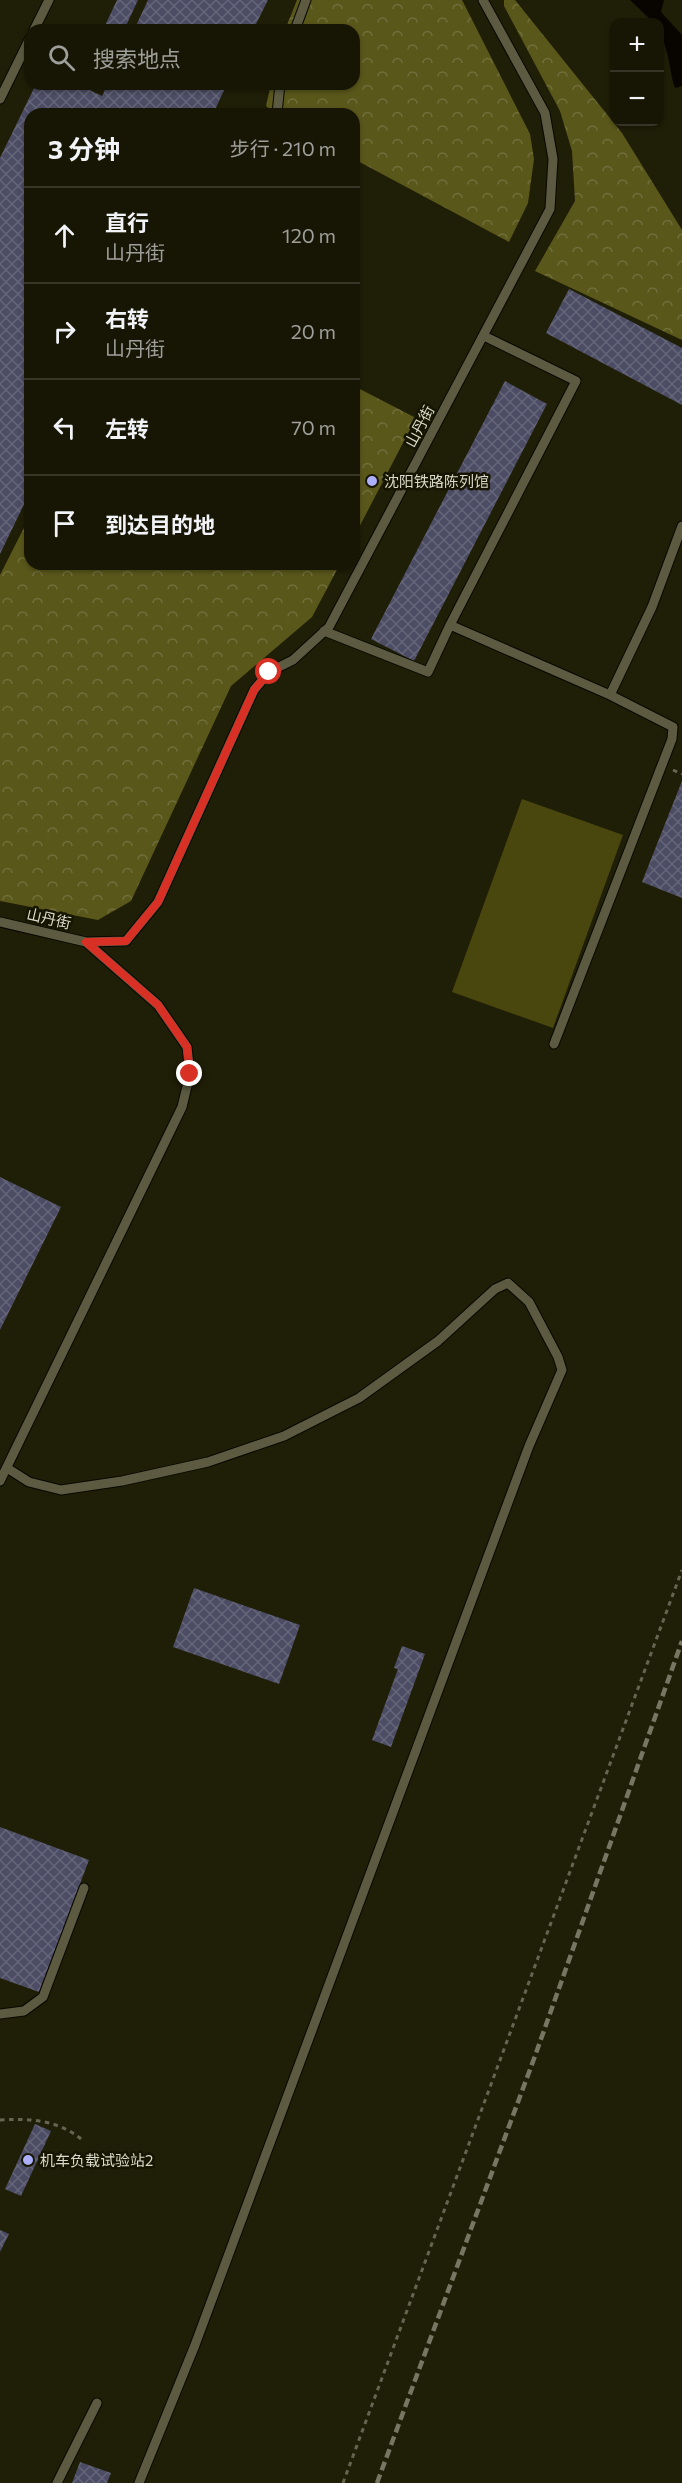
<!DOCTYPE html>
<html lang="zh">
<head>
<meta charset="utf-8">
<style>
	:root { --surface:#171605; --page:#242313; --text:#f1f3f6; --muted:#9e9f9a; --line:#363527 }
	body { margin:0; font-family:Commissioner,"Noto Sans SC",sans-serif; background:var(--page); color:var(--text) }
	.controls { position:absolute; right:18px; top:18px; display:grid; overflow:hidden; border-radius:12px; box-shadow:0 2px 4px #0004 }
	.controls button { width:54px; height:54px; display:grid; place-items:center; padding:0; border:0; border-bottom:2px solid var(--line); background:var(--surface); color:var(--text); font:30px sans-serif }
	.stop { position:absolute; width:18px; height:18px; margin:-14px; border:4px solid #d93025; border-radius:50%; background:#fff }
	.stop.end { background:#d93025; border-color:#fff; box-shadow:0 2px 6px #0008 }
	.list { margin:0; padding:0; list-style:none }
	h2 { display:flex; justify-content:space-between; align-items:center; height:78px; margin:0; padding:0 24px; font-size:26px }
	h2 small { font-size:20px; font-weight:400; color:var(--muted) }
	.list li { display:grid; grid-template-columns:39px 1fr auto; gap:18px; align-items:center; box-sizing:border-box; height:96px; padding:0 24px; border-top:2px solid var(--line) }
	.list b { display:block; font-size:22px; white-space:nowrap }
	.list p { margin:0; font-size:20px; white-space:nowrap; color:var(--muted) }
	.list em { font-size:20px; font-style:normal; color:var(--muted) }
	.icon { flex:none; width:33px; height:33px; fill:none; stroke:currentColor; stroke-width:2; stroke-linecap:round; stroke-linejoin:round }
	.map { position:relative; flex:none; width:682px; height:2483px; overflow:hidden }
	.search { position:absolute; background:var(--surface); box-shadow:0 2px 4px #0004; left:24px; top:24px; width:336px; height:66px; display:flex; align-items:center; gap:15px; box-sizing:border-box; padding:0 21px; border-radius:18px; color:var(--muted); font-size:22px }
	.panel { position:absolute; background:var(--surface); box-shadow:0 2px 4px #0004; left:24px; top:108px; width:336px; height:462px; border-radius:18px }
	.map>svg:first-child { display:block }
</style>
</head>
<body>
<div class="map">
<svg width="682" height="2483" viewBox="0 0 682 2483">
	<defs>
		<pattern id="forest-crowns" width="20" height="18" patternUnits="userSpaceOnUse" patternTransform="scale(1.5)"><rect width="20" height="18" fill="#5a571b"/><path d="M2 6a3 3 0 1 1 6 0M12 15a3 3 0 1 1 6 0" fill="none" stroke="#716f3b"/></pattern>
		<pattern id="building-cross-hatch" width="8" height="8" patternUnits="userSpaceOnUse" patternTransform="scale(1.5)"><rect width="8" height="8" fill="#4c4d64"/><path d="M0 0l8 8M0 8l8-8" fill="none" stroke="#656679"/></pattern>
	</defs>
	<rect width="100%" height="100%" fill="#1f1e07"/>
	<path fill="#49460e" d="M522 799 623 835 553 1028 452 992Z"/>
	<path fill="url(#forest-crowns)" d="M297 0H462L530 134 534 159 528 203 509 242 354 159V114H275L266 106 271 84H354V30H285Z
		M504 0H515L622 133 682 230V340L535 271 575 201 572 151 560 111 504 6Z
		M354 386 416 418 354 537Z
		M30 516V564H340L312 617 231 686 131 901 98 920 0 901V575Z"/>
	<path fill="#080500" d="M630 0H664L661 12 682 35V86L675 88C670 74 670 60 665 46 663 37 660 31 660 22H653Z"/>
	<path fill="url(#building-cross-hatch)" d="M117 0H138L124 30H103Z
		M148 0H268L253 30H134Z
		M36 84H77L102 96 108 84H227L213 114H30V492L0 554V158Z
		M569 289 682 348V405L546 333Z
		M505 381 547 404 414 661 371 639Z
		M682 781V898L642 882Z
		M0 1177 61 1207 0 1330Z
		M194 1588 300 1625 279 1684 173 1647Z
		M402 1646 425 1654 391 1747 372 1740 398 1669 394 1668Z
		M0 1827 89 1860 39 1992 0 1978Z
		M35 2124 51 2131 21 2196 5 2189Z
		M0 2230 9 2234 0 2252Z
		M80 2462 111 2473 107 2483H72Z"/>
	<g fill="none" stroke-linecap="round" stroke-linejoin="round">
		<defs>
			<path id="service" d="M34 30 49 0
				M295 30 306 0
				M0 99 30 38
				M277 114 280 84
				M450 625 610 695 652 607 682 526
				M324 631 428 672 450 625 576 381 484 336
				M0 922 86 942 126 941 158 902 254 690 269 672 293 660 329 627 550 209 553 159 545 113 483 0
				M554 1044 672 739 673 727 610 695
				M7 1468 29 1482 61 1490 122 1481 208 1462 284 1436 359 1398 438 1341 495 1289 508 1283 529 1302 558 1357 562 1370 529 1446 195 2345 139 2483
				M0 1481 182 1107 190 1074 187 1047 158 1005 86 942
				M0 2014 24 2011 43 1997 84 1888
				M57 2483 97 2403"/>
		</defs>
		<use href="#service" stroke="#090800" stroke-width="11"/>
		<path stroke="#666552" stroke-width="3" stroke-dasharray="4.5 4.5" stroke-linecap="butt" d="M673 770 682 774
			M0 2120C29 2118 58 2120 81 2139
			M343 2483 682 1570"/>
		<use href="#service" stroke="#5c5b42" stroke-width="9"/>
		<path stroke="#767663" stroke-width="4.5" stroke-dasharray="9 4.5" stroke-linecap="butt" d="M377 2483 535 2056 682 1641"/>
	</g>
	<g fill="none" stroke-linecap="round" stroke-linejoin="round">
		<path stroke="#d93025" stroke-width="8" d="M190 1074 187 1047 158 1005 86 942 126 941 158 902 254 690 269 672"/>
	</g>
	<g fill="#adaffb" stroke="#161501" stroke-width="2">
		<circle cx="372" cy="481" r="6"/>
		<circle cx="28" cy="2160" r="6"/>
	</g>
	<g text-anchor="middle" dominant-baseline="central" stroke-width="5" stroke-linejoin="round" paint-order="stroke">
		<g font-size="15" fill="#dadacc" stroke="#161501">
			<text transform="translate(419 426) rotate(-62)">山丹街</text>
			<text transform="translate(49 918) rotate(13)">山丹街</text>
		</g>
		<g font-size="15" fill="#dadacc" stroke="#161501" text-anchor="start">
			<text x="384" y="481">沈阳铁路陈列馆</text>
			<text x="40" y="2160">机车负载试验站2</text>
		</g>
	</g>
</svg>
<div class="controls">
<button>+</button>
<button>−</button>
</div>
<div class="stop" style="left:269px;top:672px"></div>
<div class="stop end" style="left:190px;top:1074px"></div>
<div class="search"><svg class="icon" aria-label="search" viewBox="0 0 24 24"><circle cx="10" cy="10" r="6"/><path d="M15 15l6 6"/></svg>搜索地点</div>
<section class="panel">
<h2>3 分钟<small>步行 · 210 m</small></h2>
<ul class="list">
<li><svg class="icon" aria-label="ahead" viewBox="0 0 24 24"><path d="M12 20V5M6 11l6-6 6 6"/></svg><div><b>直行</b><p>山丹街</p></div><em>120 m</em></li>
<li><svg class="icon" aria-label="right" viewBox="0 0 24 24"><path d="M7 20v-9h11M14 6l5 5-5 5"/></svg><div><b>右转</b><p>山丹街</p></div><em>20 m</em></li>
<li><svg class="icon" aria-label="left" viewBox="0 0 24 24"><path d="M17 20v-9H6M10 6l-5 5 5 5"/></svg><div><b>左转</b></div><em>70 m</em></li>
<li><svg class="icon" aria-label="arrive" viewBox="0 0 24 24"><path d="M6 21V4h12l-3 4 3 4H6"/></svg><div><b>到达目的地</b></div></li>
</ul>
</section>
</div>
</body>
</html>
